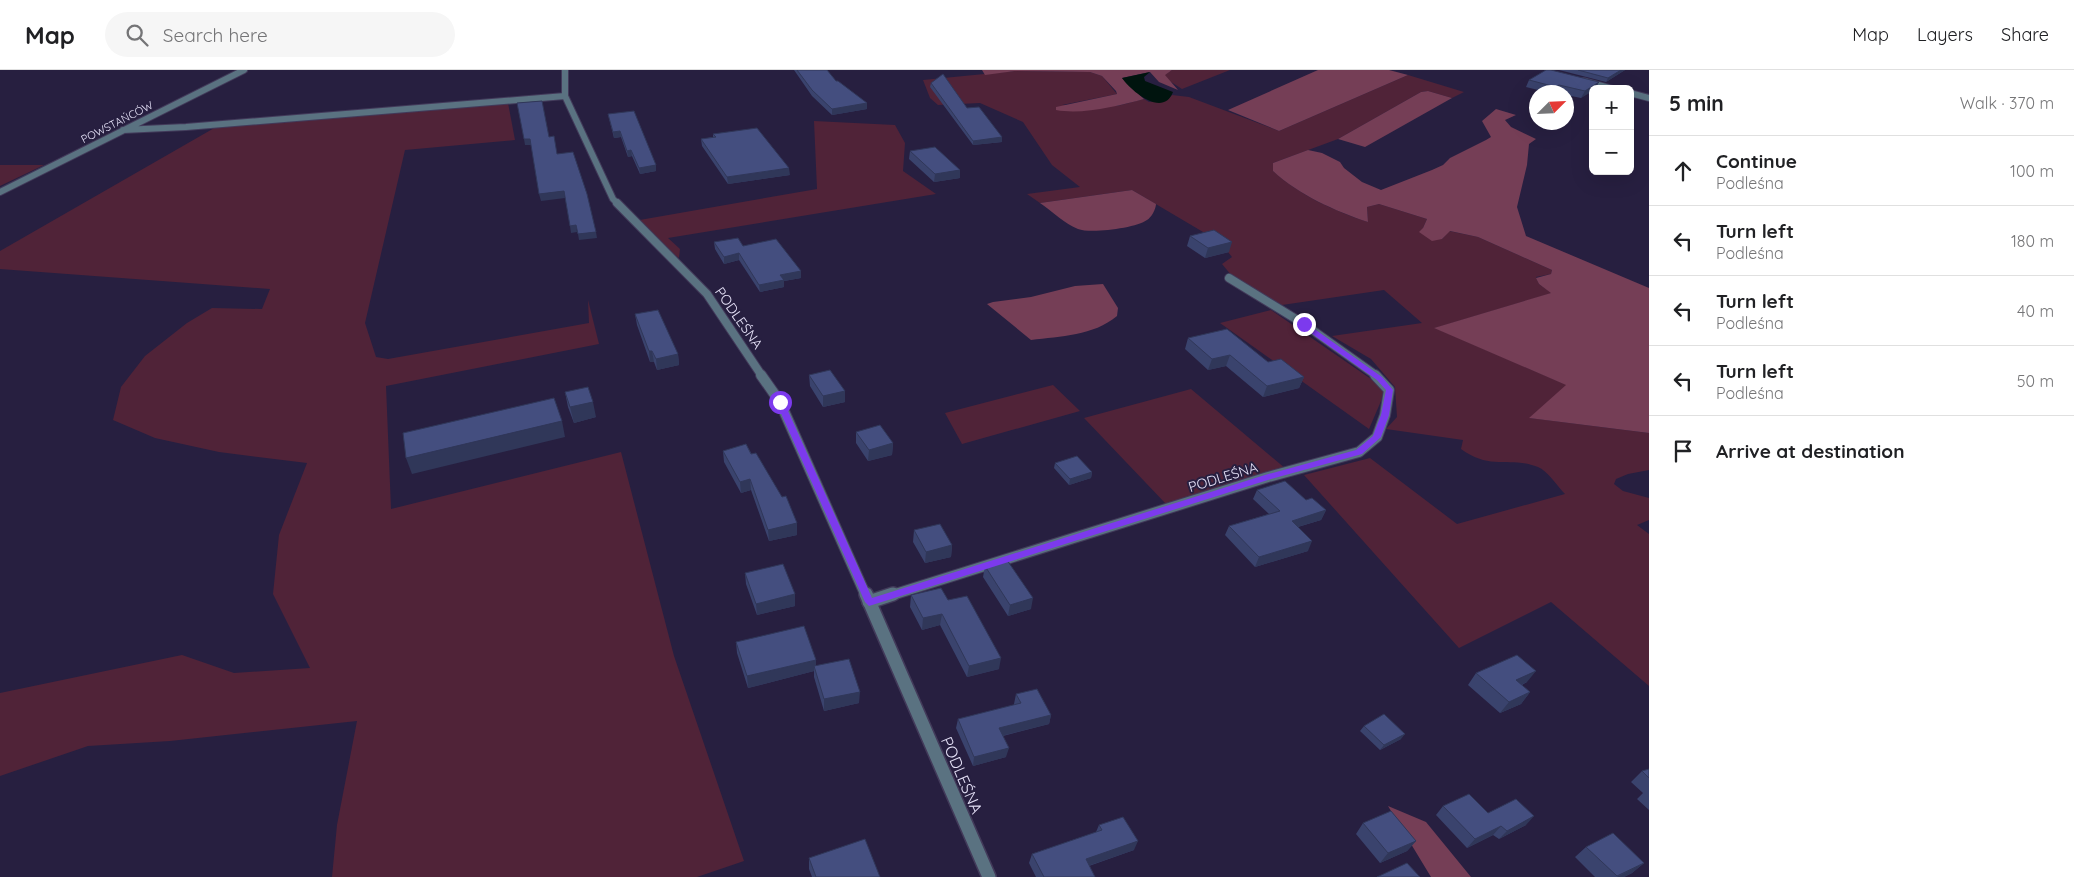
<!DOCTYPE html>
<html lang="en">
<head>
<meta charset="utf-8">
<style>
	:root { --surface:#fff; --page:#f6f6f6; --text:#202124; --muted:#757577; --line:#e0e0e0 }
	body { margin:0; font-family:Quicksand,sans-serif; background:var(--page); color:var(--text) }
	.controls { position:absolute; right:15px; top:15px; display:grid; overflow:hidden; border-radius:8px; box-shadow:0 5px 20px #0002 }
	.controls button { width:45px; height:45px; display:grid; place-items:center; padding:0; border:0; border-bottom:1px solid var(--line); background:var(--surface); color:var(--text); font:25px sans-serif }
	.compass { position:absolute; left:1529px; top:15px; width:45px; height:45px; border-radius:50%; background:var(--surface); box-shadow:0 5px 20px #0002; rotate:66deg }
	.stop { position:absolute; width:15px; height:15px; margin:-11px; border:4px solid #7c3aed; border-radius:50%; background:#fff }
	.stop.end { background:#7c3aed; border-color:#fff; box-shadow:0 1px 5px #0008 }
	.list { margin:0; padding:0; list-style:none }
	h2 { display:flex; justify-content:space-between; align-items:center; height:65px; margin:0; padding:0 20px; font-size:21px }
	h2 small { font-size:16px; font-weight:400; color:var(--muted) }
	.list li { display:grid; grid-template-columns:32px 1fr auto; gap:15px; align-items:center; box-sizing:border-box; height:70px; padding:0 20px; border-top:1px solid var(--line) }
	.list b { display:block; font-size:19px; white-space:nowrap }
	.list p { margin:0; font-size:16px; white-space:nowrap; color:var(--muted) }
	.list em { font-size:16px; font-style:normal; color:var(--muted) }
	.icon { flex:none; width:28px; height:28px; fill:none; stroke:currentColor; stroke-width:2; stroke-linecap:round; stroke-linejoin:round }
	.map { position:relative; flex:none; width:1649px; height:807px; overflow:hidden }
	header { display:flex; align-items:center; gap:30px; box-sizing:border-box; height:70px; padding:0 25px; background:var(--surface); border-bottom:1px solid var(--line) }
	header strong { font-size:24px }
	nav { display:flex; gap:28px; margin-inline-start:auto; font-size:18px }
	.search { width:350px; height:45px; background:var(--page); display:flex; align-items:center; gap:12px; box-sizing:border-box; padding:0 18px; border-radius:28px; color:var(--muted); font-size:19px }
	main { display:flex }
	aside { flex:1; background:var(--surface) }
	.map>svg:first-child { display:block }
</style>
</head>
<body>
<header>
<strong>Map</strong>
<div class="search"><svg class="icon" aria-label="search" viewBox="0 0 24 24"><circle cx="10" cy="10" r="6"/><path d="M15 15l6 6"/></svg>Search here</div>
<nav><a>Map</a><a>Layers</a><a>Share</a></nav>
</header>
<main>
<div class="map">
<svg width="1649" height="807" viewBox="0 0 1649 807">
	<rect width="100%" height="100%" fill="#271f40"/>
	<path fill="#502338" d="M1172 0H1230L1182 19 1168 10 1164 5Z
		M1015 1 1090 2 1102 6 1117 24 1062 35 1117 36 1144 29 1149 32 1168 29 1172 25 1189 27 1279 61 1408 5 1464 22 1452 28 1428 21 1421 22 1338 69 1273 93V101C1299 125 1334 141 1368 152L1367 137 1379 134 1427 149 1423 158 1442 169 1449 161 1478 167 1552 200 1551 204 1536 207 1539 214 1552 223 1435 258 1567 315 1530 348 1649 363V400L1628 404 1616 409 1614 414 1623 421 1649 428V450L1637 455 1649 464V616L1551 532 1459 578 1304 405 1370 388 1457 454 1565 424C1558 417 1548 401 1538 397 1510 386 1491 401 1461 379L1463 370 1386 359 1397 347 1395 317 1371 289 1332 266 1422 253 1384 220 1282 235 1232 206 1222 194 1232 187 1220 172 1132 120 1040 133 1027 124 1080 117 1052 95 1023 52 980 33 938 35 930 28 923 10Z
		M508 33 515 70 405 80 365 253 376 287 388 289 589 253 588 230 599 274 386 316 391 439 621 382 674 586 744 791 697 807H332L337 755 357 651 170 671 88 676 0 706V623L182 585 234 603 310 598 273 524 279 465 307 393 219 382 155 368 113 350 121 317 145 286 187 253 212 238 262 239 270 219 0 199V181L216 57Z
		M814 51 895 55 905 73 903 101 936 124 668 168 680 179 679 188 653 169 634 151 817 119Z
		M0 95H44L0 116Z
		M1271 240 1384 318 1381 331 1369 359 1220 253Z
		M1053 315 1080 341 962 374 945 343Z
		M1191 319 1286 399 1166 434 1084 348Z"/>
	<path fill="#753e56" d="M982 0H1172L1165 5 1178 20 1159 12 1150 2 1122 8 1144 29C1118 36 1082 45 1056 40V37L1117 24 1116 21 1102 6 1090 2 1015 1 985 5Z
		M1318 0H1389L1408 5 1279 61 1228 40Z
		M1428 21 1452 28 1365 77 1338 69 1421 22Z
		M1496 39 1516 45 1505 50 1511 57 1536 69 1529 74 1527 95 1517 137 1526 166 1649 218V363L1529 348 1566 315 1434 258 1551 223 1539 214 1536 208 1551 204 1552 200 1478 167 1450 161 1442 169 1432 171 1419 162 1423 158 1427 149 1379 134 1367 137 1368 152C1335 141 1299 125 1273 101V93L1308 80 1322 83 1340 92 1344 98 1362 112 1381 120 1432 100 1443 95 1450 88 1486 70 1491 67 1482 51Z
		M1132 120 1156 134C1156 139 1151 148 1147 150 1136 158 1091 164 1078 159 1065 154 1052 141 1040 133Z
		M1103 214 1118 238 1117 246C1093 266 1061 266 1031 270L987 234 993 232 1031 227 1075 216Z
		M1388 736 1426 752 1471 807H1431Z"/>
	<path fill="#00140e" d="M1150 2 1144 7 1145 11 1173 22C1163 48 1131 21 1122 8Z"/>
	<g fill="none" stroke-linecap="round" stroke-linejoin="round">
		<defs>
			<path id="lane-far2" d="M1229 208 1304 254 1377 306"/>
			<path id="lane-far1" d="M889 526 1268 407 1359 382 1377 367 1385 345 1389 320 1375 305"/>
			<path id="lane" d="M869 532 893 524"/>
			<path id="street-far3" d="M565 0V26L613 129 618 134
				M1584 11 1613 19
				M1630 23 1649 28
				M123 60 186 57 565 26
				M0 122 244 0"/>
			<path id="street-far2" d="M617 133 707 224 762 306"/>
			<path id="street-far1" d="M761 305 780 332 866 526"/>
			<path id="street" d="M866 524 989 807"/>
		</defs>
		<use href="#lane-far2" stroke="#423a5a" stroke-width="10"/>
		<use href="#lane-far1" stroke="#423a5a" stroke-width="12"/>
		<use href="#lane" stroke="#423a5a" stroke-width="16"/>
		<use href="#street-far3" stroke="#423a5a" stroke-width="8"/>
		<use href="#street-far2" stroke="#423a5a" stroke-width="10"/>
		<use href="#street-far1" stroke="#423a5a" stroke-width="12"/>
		<use href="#street" stroke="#423a5a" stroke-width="16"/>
		<use href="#lane-far2" stroke="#5a7281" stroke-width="8"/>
		<use href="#lane-far1" stroke="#5a7281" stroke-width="10"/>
		<use href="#lane" stroke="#5a7281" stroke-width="13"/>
		<use href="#street-far3" stroke="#5a7281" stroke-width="6"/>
		<use href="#street-far2" stroke="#5a7281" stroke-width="8"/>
		<use href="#street-far1" stroke="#5a7281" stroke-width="10"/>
		<use href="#street" stroke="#5a7281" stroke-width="13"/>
	</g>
	<path fill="#3a436d" d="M794 0H827L836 11 867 33V39L832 45 812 26Z
		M1559 0H1625L1606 12Z
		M1529 10 1599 12 1595 19H1593L1581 28 1566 25V22H1546L1526 17Z
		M931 13 967 38 1002 67V72L973 75 930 17Z
		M608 44 656 101 640 104 632 86 628 87 621 67 614 68Z
		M713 64 790 105 728 114 702 76 701 69 713 67Z
		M910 81 960 108 934 112 909 89Z
		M1190 166 1229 182 1205 188 1187 176Z
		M714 172 801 201V208L784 211V217L760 222 739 190 724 194 715 179Z
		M635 244 678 284 679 295 657 300 654 292H650L637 255Z
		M1188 268 1268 292 1304 307 1299 318 1263 327 1226 296 1208 300 1185 279Z
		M809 305 845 321V332L823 337 810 316Z
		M565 322 596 347 574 353 568 337Z
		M856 362 893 373 892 385 868 391 856 373Z
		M746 374 797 465 769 471 751 420 741 423 724 392 723 381Z
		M1055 393 1092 402 1091 408 1069 415 1054 398Z
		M1257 420 1306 430 1326 440 1321 450 1298 457 1308 481 1255 497 1225 465 1229 456 1269 444 1253 429Z
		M914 460 952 475 951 487 925 493 913 472Z
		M985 496 1031 539 1008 546 983 507Z
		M745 503 795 524V536L757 545 746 514Z
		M911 525 948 530 999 599 967 607 940 555 922 560 910 537Z
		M736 572 816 590V595L859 633 824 641 814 607V601L748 618 737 583Z
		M1476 603 1527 612 1522 615 1530 622 1521 634 1500 643 1468 615Z
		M1016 624 1051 645 1049 654 1003 666 1006 687 973 696 956 658 958 649 1014 635V634Z
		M1364 656 1401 669 1380 680 1360 661Z
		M1649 699V740L1637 729 1643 723 1631 712 1642 701Z
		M1443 736 1488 743 1526 755 1499 769 1493 765 1467 778 1436 745Z
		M1363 753 1416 771 1407 781 1380 793 1356 764Z
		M1099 755 1134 780 1089 796 1095 807H1036L1029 793 1032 784 1096 762Z
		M1586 777 1644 793 1632 803 1624 807H1595L1575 787Z
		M809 788 880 807H812L809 799Z"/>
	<path fill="#303759" d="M1621 0H1625L1606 12 1608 8Z
		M1599 12 1595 19H1593V21L1581 28 1585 21Z
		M1559 15 1555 22H1553L1556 17Z
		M867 33V39L832 45V39Z
		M620 61 621 67 614 68 613 62Z
		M1002 67V72L973 75V71Z
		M524 69H530L532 75H525Z
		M631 80 632 86 628 87 627 81Z
		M656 95V101L640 104 639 98Z
		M789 98 790 105 728 114 727 107Z
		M960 100V108L934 112 935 104Z
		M564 121 565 128 541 131 539 124Z
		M576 155 577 162 571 163 570 156Z
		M596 162 597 168 579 170 578 164Z
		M1232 172 1229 182 1205 188 1208 178Z
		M739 183V190L724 194V187Z
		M801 201V208L784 211V217L760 222 759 215 780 205Z
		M649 281H652L654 292H650Z
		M678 284 679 295 657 300 656 289Z
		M1230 285 1226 296 1208 300 1212 289Z
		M1304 307 1299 318 1263 327 1267 316Z
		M845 321V332L823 337V326Z
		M593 332 596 347 574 353 570 337Z
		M562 351 565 367 412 404 406 388Z
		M893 373 892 385 868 391 869 380Z
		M1092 402 1091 408 1069 415 1070 409Z
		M750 409 751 420 741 423 740 412Z
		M1326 440 1321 450 1287 460 1292 451Z
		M797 453V465L769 471 768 460Z
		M1312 471 1308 481 1255 497 1259 487Z
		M952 475 951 487 925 493 926 482Z
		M795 524V536L757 545 756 534Z
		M1033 528 1031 539 1008 546 1010 535Z
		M942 544 940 555 922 560 923 548Z
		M1001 588 999 599 967 607 969 596Z
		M816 590V601L814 596V601L748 618 747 606Z
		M1536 601 1527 612 1507 621 1516 610Z
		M860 622 859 633 824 641V629Z
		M1530 622 1521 634 1500 643 1509 632Z
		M1051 645 1049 654 997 667 999 658Z
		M1405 664 1401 669 1380 680 1384 675Z
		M1009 678 1006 687 973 696 974 687Z
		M1534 746 1526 755 1499 769 1507 761Z
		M1501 756 1493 765 1467 778 1475 769Z
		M1138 771 1134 780 1082 798 1086 789Z
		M1416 771 1407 781 1380 793 1388 783Z
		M1644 793 1632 803 1624 807H1617Z"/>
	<path fill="#444e7f" stroke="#303759" d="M797 0H827L836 11H838L867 33 832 39 812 20Z
		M1546 0H1551L1599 12 1585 21 1559 15 1556 17 1529 10Z
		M1578 0H1621L1608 8Z
		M943 4 967 38 979 37 1002 67 973 71 931 13Z
		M542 31 549 67 554 66 557 84 573 82 587 124 596 162 578 164 576 155 570 156 564 121 539 124 530 69H524L517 33Z
		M634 41 656 95 639 98 631 80 627 81 620 61 613 62 608 44Z
		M757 58 789 98 727 107 701 69 716 67 713 64Z
		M935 77 960 100 935 104 910 81Z
		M1214 160 1232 172 1208 178 1190 166Z
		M738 168 743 176 776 169 801 201 780 205 784 210 759 215 739 183 724 187 714 172Z
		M658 240 678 284 656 289 652 281H649L635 244Z
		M1227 259 1268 292 1281 289 1304 307 1267 316 1230 285 1212 289 1188 268Z
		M830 300 845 321 823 326 809 305Z
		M588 317 593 332 570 337 565 322Z
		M554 328 562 351 406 388 403 363Z
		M880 355 893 373 869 380 856 362Z
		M746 374 751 384 756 383 782 427 786 426 797 453 768 460 750 409 740 412 723 381Z
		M1077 386 1092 402 1070 409 1055 393Z
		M1285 411 1306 430 1312 428 1326 440 1292 451 1312 471 1259 487 1229 456 1280 441 1257 420Z
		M940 454 952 475 926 482 914 460Z
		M1007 490 1033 528 1010 535 985 496Z
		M783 494 795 524 756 534 745 503Z
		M941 518 948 530 967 526 1001 588 969 596 942 544 923 548 911 525Z
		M804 556 816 590 747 606 736 572Z
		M1517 585 1536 601 1516 610 1530 622 1509 632 1476 603Z
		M849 589 860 622 824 629 814 596Z
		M1037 619 1051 645 999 658 1009 678 974 687 958 649 1021 633 1016 624Z
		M1384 644 1405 664 1384 675 1364 656Z
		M1649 699V708L1642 701Z
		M1469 724 1488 743 1516 729 1534 746 1507 761 1501 756 1475 769 1443 736Z
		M1391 741 1416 771 1388 783 1363 753Z
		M1123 747 1138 771 1086 789 1095 807H1044L1032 784 1102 760 1099 755Z
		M1613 763 1644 793 1617 806 1586 777Z
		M865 769 880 807H816L809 788Z
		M1407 793 1420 807H1377Z"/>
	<path fill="#7c3aed" d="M1301 253H1306L1382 307 1393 320 1389 345 1381 367 1362 384 1271 409 869 536 865 532 776 332 780 330 784 332 872 528 1265 405 1356 380 1373 366 1381 345 1386 320 1377 310 1301 256Z"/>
	<g text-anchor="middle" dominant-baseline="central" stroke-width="4" stroke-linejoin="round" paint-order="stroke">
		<g font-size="11" fill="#e6e2f8" stroke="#271f40">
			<text transform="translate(117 52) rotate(-27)">POWSTAŃCÓW</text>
		</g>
		<g font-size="14" fill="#e6e2f8" stroke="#271f40">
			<text transform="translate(739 248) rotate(55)">PODLEŚNA</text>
			<text transform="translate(1223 407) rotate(-17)">PODLEŚNA</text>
		</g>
		<g font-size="16" fill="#e6e2f8" stroke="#271f40">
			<text transform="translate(962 705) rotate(67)">PODLEŚNA</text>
		</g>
	</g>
</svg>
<div class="controls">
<button>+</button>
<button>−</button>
</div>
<svg class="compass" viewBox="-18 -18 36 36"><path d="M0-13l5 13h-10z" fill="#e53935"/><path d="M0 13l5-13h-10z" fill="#757577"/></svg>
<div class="stop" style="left:780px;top:332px"></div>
<div class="stop end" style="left:1304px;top:254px"></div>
</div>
<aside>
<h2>5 min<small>Walk · 370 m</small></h2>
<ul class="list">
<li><svg class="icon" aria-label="ahead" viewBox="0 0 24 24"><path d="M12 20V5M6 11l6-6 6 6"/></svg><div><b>Continue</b><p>Podleśna</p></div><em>100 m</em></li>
<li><svg class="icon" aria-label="left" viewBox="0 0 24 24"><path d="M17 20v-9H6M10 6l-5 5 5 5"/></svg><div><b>Turn left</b><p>Podleśna</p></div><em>180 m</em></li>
<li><svg class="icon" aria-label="left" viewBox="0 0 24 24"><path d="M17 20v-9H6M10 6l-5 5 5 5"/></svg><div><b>Turn left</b><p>Podleśna</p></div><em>40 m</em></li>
<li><svg class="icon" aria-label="left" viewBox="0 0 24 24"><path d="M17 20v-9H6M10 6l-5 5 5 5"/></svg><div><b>Turn left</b><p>Podleśna</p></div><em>50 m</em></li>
<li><svg class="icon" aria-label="arrive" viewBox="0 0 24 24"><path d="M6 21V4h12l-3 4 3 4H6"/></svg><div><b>Arrive at destination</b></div></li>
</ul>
</aside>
</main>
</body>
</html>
